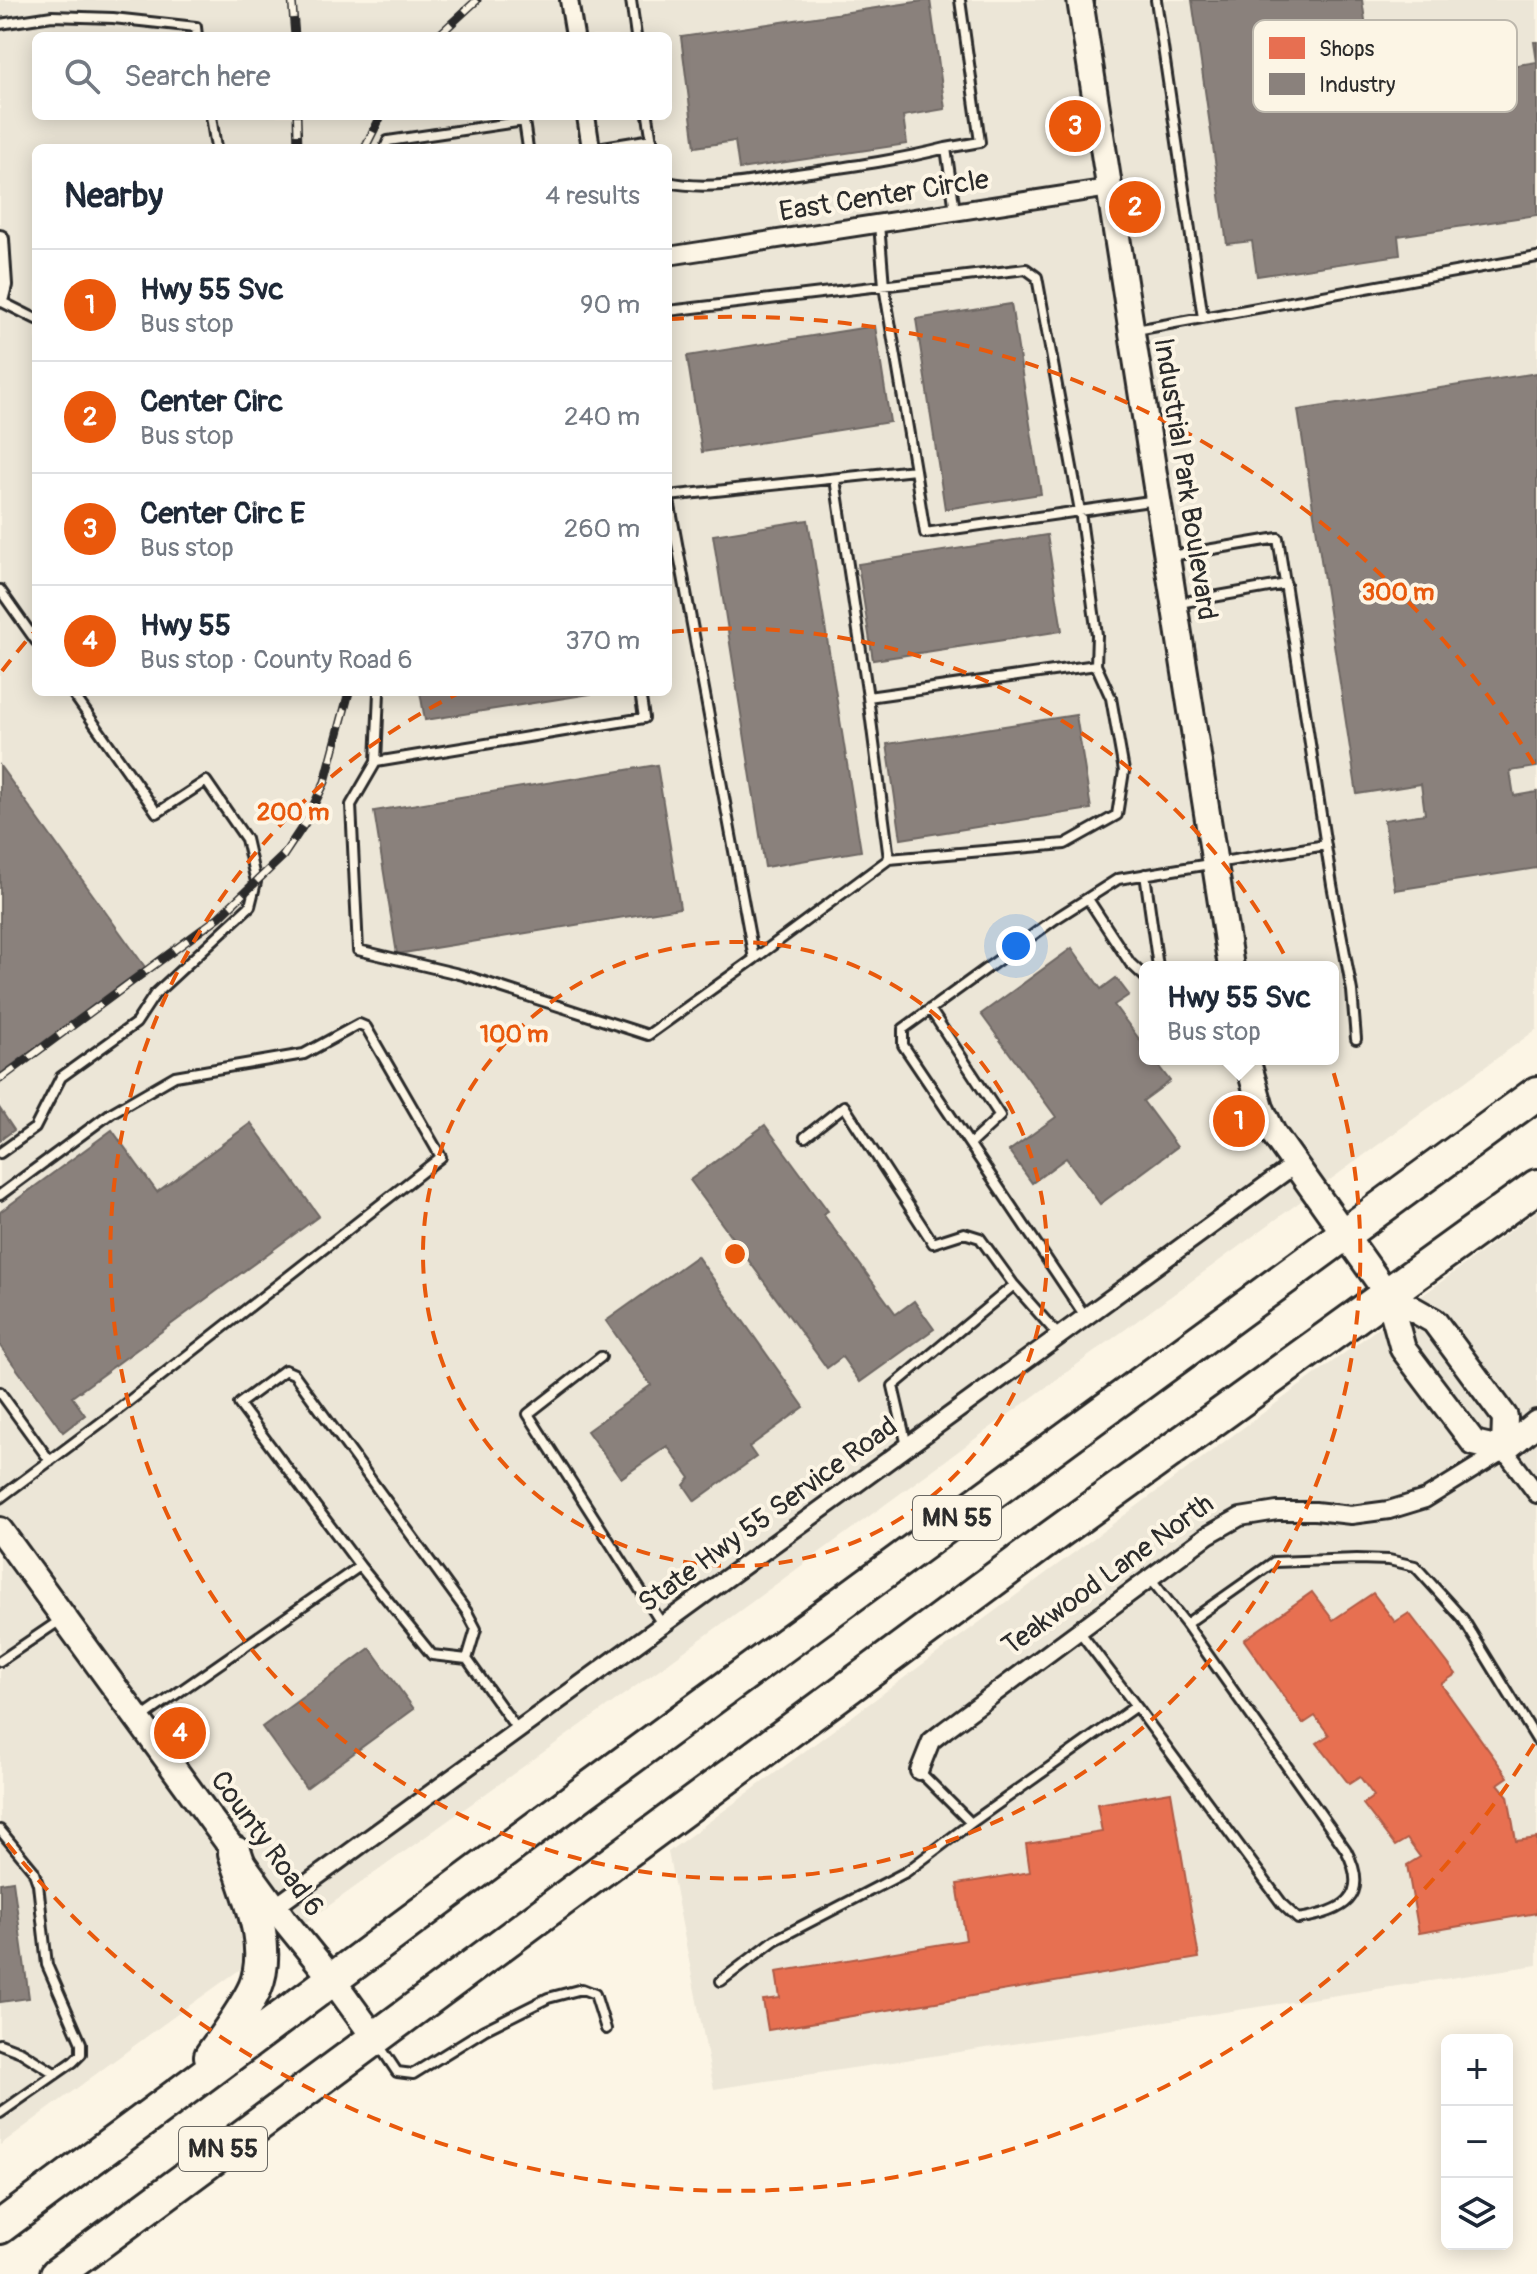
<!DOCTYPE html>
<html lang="en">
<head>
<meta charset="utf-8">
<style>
	:root { --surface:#fff; --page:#f6f6f7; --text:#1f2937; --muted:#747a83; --line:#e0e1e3; --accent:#ea580c }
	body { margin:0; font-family:Pangolin,sans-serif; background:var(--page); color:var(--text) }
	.controls { position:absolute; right:24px; bottom:24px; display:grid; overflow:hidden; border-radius:12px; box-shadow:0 4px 20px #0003 }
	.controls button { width:72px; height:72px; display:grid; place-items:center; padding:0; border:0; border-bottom:2px solid var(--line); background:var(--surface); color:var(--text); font:40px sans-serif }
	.you { position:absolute; left:1016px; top:946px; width:28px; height:28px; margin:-20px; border:6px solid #fff; border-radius:50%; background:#1a73e8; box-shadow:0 0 0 12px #1a73e833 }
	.badge { display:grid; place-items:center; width:52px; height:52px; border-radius:50%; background:var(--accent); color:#fff; font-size:26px; font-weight:700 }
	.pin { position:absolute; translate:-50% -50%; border:4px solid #fff; box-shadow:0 2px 8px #0006 }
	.popup { position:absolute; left:1139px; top:961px; width:200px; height:104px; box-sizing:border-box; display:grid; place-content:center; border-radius:12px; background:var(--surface); filter:drop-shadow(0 2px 6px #0005); font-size:26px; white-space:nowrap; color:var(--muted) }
	.popup b { font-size:30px; color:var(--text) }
	.popup::after { content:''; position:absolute; left:50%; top:100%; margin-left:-16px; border:16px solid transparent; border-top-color:var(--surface) }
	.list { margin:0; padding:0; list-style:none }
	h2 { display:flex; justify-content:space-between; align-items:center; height:104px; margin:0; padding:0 32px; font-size:34px }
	h2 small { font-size:26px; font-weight:400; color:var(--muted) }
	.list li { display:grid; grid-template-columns:52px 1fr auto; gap:24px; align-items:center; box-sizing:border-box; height:112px; padding:0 32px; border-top:2px solid var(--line) }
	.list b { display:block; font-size:30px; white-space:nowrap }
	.list p { margin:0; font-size:26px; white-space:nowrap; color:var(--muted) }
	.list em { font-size:26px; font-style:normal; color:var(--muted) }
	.icon { flex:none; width:44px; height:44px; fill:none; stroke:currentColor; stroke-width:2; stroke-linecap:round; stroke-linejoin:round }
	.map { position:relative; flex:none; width:1537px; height:2274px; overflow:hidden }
	.search { position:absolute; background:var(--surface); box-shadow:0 4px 20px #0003; left:32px; top:32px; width:640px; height:88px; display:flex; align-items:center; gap:20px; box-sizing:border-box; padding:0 28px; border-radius:12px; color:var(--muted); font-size:30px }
	.panel { position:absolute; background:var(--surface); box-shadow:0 4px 20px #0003; left:32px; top:144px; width:640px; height:552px; border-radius:12px }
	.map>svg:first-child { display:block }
</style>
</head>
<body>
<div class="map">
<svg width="1537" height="2274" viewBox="0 0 1537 2274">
	<rect width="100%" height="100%" fill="#fcf5e5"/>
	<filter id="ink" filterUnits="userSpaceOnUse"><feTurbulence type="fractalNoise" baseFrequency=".0125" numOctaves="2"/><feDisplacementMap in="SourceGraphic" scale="16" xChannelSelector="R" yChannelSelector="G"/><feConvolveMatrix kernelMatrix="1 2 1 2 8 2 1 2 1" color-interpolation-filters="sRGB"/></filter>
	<g filter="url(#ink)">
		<path fill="#ece6d7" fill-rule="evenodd" d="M0 0H1537V1029L668 1663 165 2023 0 2145ZM36 36H668V116H36ZM36 148H668V692H36ZM1145 967H1333V1059H1145Z
			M1537 1211V1965L714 2089 668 1852Z"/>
		<path fill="#e76f51" stroke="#af5b46" stroke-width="2" d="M1312 1592 1333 1620 1373 1593 1395 1622 1409 1613 1456 1674 1441 1684 1508 1777 1498 1784 1508 1796 1516 1841 1537 1838V1913L1419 1933 1407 1865 1420 1857 1407 1839 1395 1846 1363 1804 1374 1796 1360 1777 1349 1784 1317 1743 1329 1735 1315 1716 1303 1724 1244 1640Z
			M1171 1792 1199 1958 768 2030 763 2000 780 1998 776 1972 966 1940 957 1884 1030 1872 1026 1844 1102 1832 1097 1804Z"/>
		<path fill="#8a817c" stroke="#6e6764" stroke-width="2" d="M930 0 945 109 903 116 907 144 739 169 735 141 695 147 681 37Z
			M1192 0H1362L1375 87 1537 62 1534 42H1537V215L1398 236 1400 255 1257 276 1252 241 1227 244Z
			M1011 304 1041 494 945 509 916 319Z
			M875 326 890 422 702 452 687 356Z
			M1537 373V767L1510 771 1514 796 1537 792V868L1395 890 1384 820 1425 814 1421 784 1357 794 1298 410Z
			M808 520 861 851 765 867 713 535Z
			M1047 535 1062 631 873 660 858 564Z
			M420 692H597V693L425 720Z
			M1076 715 1091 809 901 839 887 744Z
			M657 765 680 908 397 954 374 811Z
			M0 766 145 967 0 1074Z
			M1072 948 1101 989 1116 978 1129 995 1114 1005 1145 1047V1059H1153L1170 1081 1143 1101 1177 1147 1100 1204 1066 1158 1032 1183 1009 1151 1056 1117 981 1014Z
			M0 1109 14 1130 0 1140Z
			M251 1123 319 1216 72 1397 85 1415 63 1432 0 1346V1212L112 1130 157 1192Z
			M765 1125 828 1211 823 1214 896 1314 914 1301 934 1329 860 1382 842 1357 827 1368 690 1180Z
			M697 1256 804 1407 749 1447 756 1457 695 1501 684 1485 690 1478 667 1446 621 1478 587 1431 651 1385 606 1321Z
			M370 1648 414 1709 306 1788 262 1727Z
			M13 1881 29 1998 0 2002V1883Z"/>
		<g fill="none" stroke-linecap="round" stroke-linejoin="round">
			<defs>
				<path id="lane" d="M631 0 636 36
					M1156 0 1203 318
					M0 24 52 16 113 18 196 27 197 36
					M211 116 216 148
					M648 116 653 148
					M385 148 388 141 524 121 528 148
					M597 148 652 139
					M668 182C712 192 761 179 804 173 852 166 899 160 946 148
					M955 211 946 148 980 142 960 0
					M879 224 884 286 915 470
					M0 301 36 319
					M668 311 1026 269 1037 277 1080 511 1097 635 1096 665
					M1136 330 1537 257
					M668 496 915 470 925 533 1157 500
					M1171 556 1278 538 1332 885 1352 991 1356 1039
					M0 590 36 641
					M1179 603 1286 584
					M379 692 376 762 644 718 640 692
					M868 697 1096 665 1111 698 1124 771 1117 815 1065 844 889 859
					M376 762 351 805 358 950 463 975 648 1035 754 959 668 495
					M1145 874 1158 967
					M1088 899 1130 963 1145 977
					M754 959 889 859 868 697 835 479
					M930 1009 1000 1116 970 1144
					M805 1137 844 1106 933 1243 964 1233 980 1238 1014 1285
					M0 1153 35 1128 61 1077 136 1023 155 994 250 906 256 882 246 839 206 781 157 813 72 692
					M0 1195 111 1113 175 1076 304 1054 359 1024 366 1027 441 1157 115 1412 0 1498
					M1085 1316 903 1045V1029L1055 919 1118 879 1326 845
					M601 1357 528 1414 662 1624
					M0 1392 50 1461
					M907 1446 893 1386 1014 1285 1059 1336
					M360 1566 239 1404 285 1370 294 1374 467 1612 476 1629 467 1659
					M1150 1578 1186 1624
					M1079 1631 1136 1706
					M0 1661 62 1619
					M140 1719 360 1566 432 1655 467 1659 517 1729
					M919 1771 971 1823 1136 1706 1283 1905 1298 1919C1343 1912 1371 1898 1346 1850L1186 1624 1274 1562 1357 1559 1389 1560 1415 1566 1463 1619 1537 1740
					M0 1830 33 1870 38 1884 47 1965 81 2043V2054L73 2062 0 2113
					M721 1981 775 1940 906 1872 971 1823
					M0 2044 21 2052 56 2074
					M379 2045 397 2072 413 2074 484 2030 548 1998 582 1989 595 1994 606 2029"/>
				<path id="street" d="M569 0 575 36
					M586 116 591 148
					M0 239 3 285 0 297
					M668 256 1109 188
					M919 1771 931 1741 945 1730 1208 1535 1240 1517 1277 1511H1315L1351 1515 1389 1510 1425 1499 1504 1450 1537 1494
					M275 1907 1294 1165"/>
				<path id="secondary" d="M1080 0 1231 967
					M1247 1059 1261 1108 1273 1133 1388 1295 1403 1349 1474 1443 1504 1450
					M1388 1295 1434 1321 1505 1417 1504 1450
					M1504 1450 1537 1423
					M0 1530 285 1921 332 1979 374 2037"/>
				<path id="highway" d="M211 2056C226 2035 244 2012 255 1988 273 1945 248 1894 235 1853
					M0 2227 584 1792 1537 1093
					M57 2274 1050 1538 1537 1186"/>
			</defs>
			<use href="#lane" stroke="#2b2b2b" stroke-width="14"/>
			<use href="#street" stroke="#2b2b2b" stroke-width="22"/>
			<use href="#secondary" stroke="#2b2b2b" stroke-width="30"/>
			<use href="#highway" stroke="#2b2b2b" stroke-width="38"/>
			<use href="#lane" stroke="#fcf5e5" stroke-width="8"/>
			<use href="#street" stroke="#fcf5e5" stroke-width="16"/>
			<use href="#secondary" stroke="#fcf5e5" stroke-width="24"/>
			<use href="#highway" stroke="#fcf5e5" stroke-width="32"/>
			<defs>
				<path id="rail" d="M292 0 295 36
					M438 36 477 0
					M297 116 298 148
					M365 148 381 116
					M0 1079 219 917 283 856 305 823 325 782 349 692"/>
			</defs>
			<use href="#rail" stroke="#2b2b2b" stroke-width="9"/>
			<use href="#rail" stroke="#fcf5e5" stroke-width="6" stroke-dasharray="18" stroke-linecap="butt"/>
		</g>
	</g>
	<g fill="none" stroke="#e8590c" stroke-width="4" stroke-dasharray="14 10">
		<circle cx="735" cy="1254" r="312"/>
		<path d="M670 632A625 625 0 1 1 461 692"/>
		<path d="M1534 1744A937 937 0 0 1 2 1837M2 671A937 937 0 0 1 33 633M670 319A937 937 0 0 1 1534 764"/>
	</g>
	<g text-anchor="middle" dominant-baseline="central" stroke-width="8" stroke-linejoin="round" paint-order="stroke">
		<g fill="#fcf5e5" stroke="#6a6863" stroke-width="2">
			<rect x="913" y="1496" width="88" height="44" rx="6"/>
			<rect x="179" y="2127" width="88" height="44" rx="6"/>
		</g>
		<g font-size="26" font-weight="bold" fill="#2b2b2b">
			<text x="957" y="1518">MN 55</text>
			<text x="223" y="2149">MN 55</text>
		</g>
		<g font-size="28" fill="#2b2b2b" stroke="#fcf5e5">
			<text transform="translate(884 196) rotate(-9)">East Center Circle</text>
			<text transform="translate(1185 479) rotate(81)">Industrial Park Boulevard</text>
			<text transform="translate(768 1515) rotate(-36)">State Hwy 55 Service Road</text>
			<text transform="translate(1108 1575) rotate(-36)">Teakwood Lane North</text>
			<text transform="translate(267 1844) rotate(54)">County Road 6</text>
		</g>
	</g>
	<rect x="1253" y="20" width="264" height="92" rx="12" fill="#fcf5e5" stroke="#bdb8ad" stroke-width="2"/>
	<rect x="1269" y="37" width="36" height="22" fill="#e76f51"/>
	<rect x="1269" y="73" width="36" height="22" fill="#8a817c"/>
	<g font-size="22" fill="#2b2b2b">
		<text x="1319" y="56">Shops</text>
		<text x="1319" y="92">Industry</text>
	</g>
	<circle cx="735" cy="1254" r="12" fill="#e8590c" stroke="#fcf5e5" stroke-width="4"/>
	<g font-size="24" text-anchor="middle" font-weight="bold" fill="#e8590c" stroke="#fcf5e5" stroke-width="8" stroke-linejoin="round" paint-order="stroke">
		<text x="1398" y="600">300 m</text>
		<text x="293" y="820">200 m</text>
		<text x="514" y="1042">100 m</text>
	</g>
</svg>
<div class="controls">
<button>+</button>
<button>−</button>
<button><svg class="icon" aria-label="layers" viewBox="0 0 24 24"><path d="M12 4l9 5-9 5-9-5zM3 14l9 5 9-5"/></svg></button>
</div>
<div class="you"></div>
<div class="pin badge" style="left:1239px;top:1121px">1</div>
<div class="popup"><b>Hwy 55 Svc</b>Bus stop</div>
<div class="pin badge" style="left:1135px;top:207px">2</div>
<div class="pin badge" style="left:1075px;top:126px">3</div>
<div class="pin badge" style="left:180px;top:1733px">4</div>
<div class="search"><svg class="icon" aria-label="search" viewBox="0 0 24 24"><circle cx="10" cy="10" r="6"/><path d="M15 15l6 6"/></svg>Search here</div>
<section class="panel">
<h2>Nearby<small>4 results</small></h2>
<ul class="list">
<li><span class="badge">1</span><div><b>Hwy 55 Svc</b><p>Bus stop</p></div><em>90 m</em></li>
<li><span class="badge">2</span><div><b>Center Circ</b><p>Bus stop</p></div><em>240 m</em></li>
<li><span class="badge">3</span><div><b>Center Circ E</b><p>Bus stop</p></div><em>260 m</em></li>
<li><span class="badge">4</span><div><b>Hwy 55</b><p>Bus stop · County Road 6</p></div><em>370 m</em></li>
</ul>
</section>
</div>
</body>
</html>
